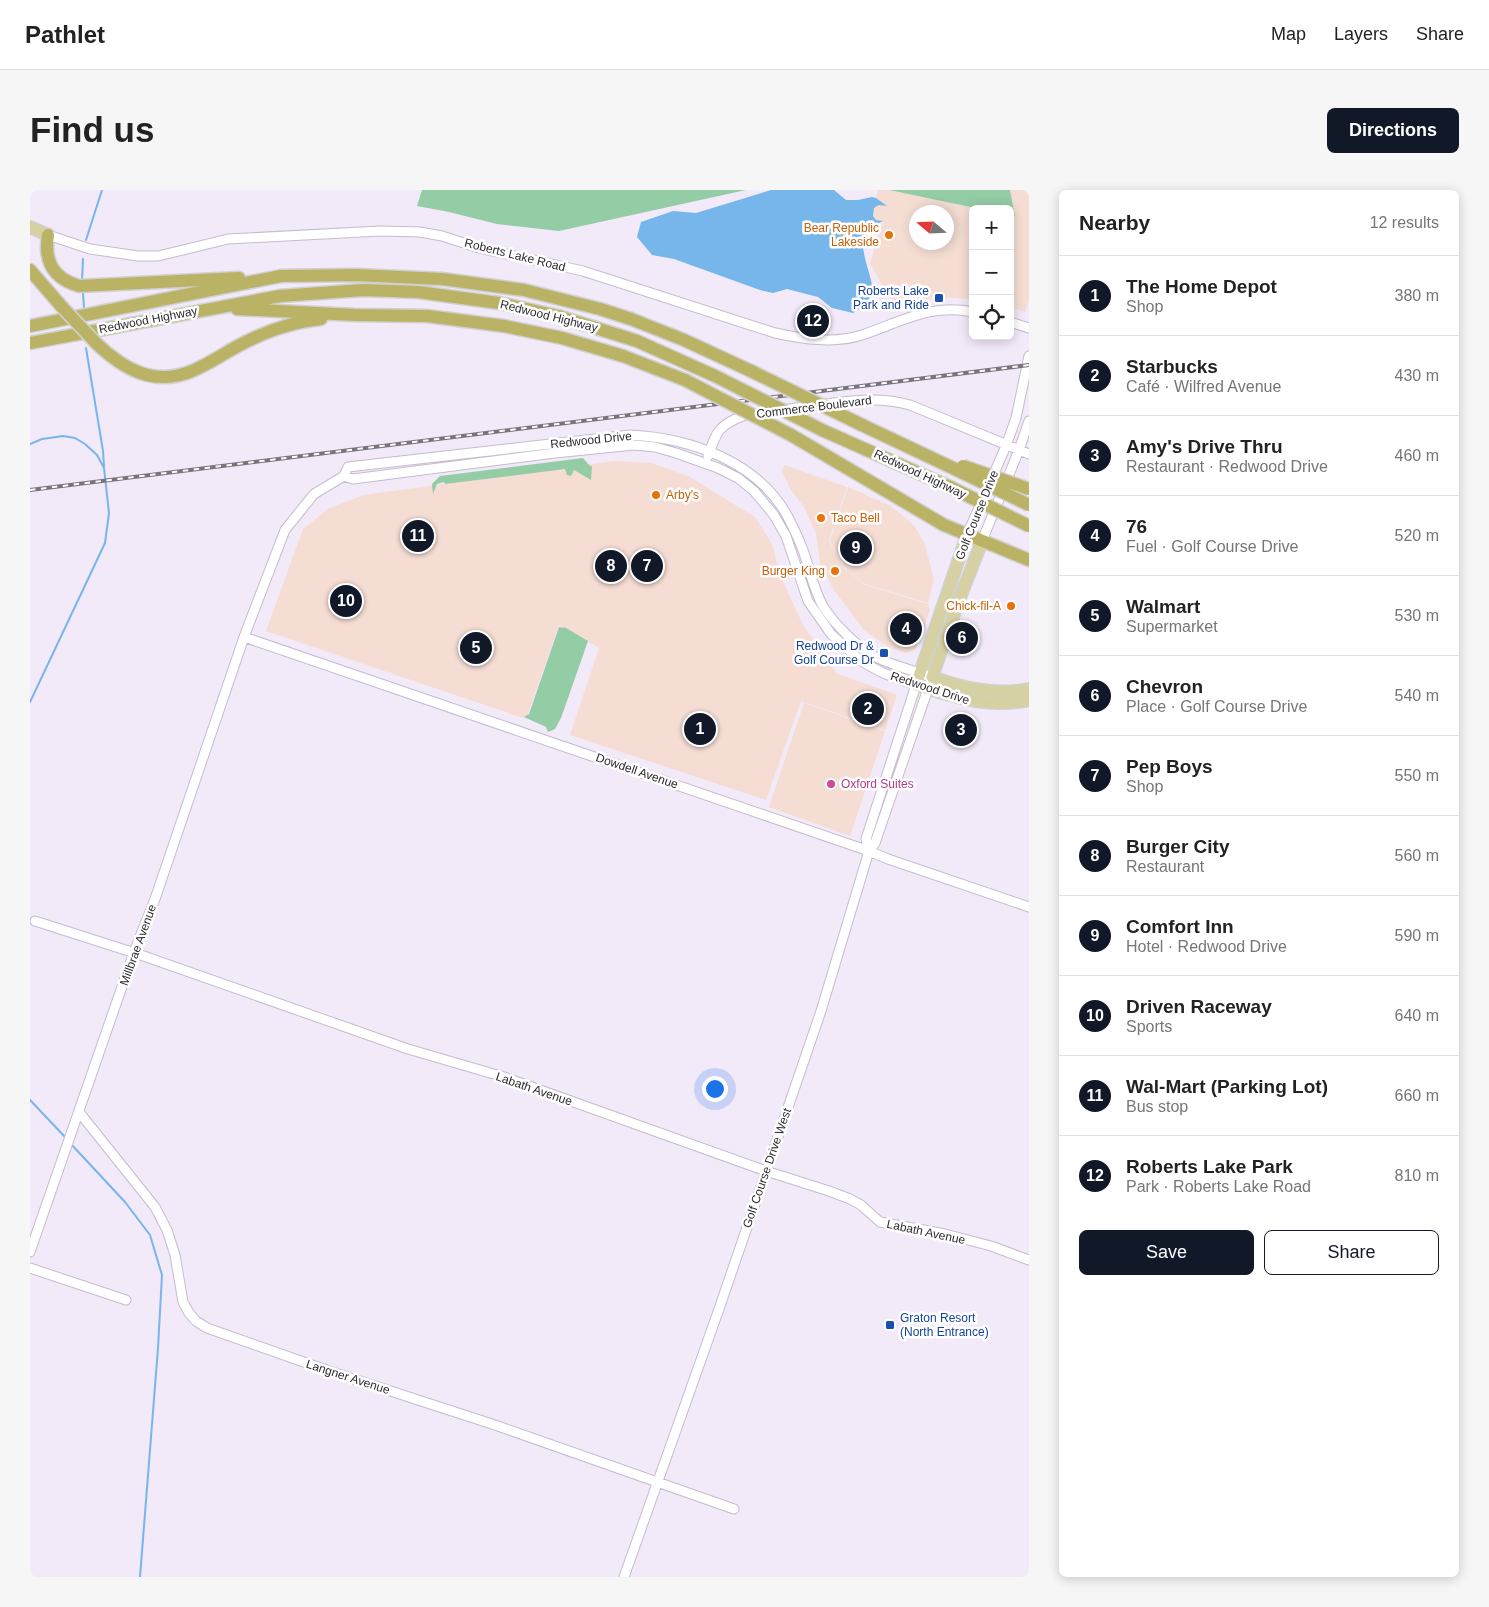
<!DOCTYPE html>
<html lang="en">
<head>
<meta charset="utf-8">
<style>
	:root { --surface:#fff; --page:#f6f6f6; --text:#222; --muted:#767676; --line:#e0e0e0; --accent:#111827 }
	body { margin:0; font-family:Arial,sans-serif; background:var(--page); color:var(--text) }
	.controls { position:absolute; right:15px; top:15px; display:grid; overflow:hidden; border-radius:8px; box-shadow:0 2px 12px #0003 }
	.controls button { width:45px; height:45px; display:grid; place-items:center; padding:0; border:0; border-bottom:1px solid var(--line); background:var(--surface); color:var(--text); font:25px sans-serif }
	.compass { position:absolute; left:879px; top:15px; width:45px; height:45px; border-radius:50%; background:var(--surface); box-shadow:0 2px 12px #0003; rotate:289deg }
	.you { position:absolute; left:684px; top:898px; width:18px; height:18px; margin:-12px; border:4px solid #fff; border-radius:50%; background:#1a73e8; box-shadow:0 0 0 8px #1a73e833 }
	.badge { display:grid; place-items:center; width:32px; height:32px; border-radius:50%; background:var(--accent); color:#fff; font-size:16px; font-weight:700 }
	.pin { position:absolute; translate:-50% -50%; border:2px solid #fff; box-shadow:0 1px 5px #0006 }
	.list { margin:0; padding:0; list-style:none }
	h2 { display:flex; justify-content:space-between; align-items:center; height:65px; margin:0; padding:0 20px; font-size:21px }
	h2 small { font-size:16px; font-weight:400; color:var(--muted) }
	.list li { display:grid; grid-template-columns:32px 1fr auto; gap:15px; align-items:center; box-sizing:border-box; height:80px; padding:0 20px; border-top:1px solid var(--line) }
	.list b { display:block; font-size:19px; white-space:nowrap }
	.list p { margin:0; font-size:16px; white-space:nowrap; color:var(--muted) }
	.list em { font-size:16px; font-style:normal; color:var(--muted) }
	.actions { display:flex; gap:10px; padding:15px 20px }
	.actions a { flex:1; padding:11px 0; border:1px solid var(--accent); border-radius:8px; text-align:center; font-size:18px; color:var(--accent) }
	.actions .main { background:var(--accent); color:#fff }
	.icon { flex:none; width:28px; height:28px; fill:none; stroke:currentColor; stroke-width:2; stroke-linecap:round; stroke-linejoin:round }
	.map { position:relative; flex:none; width:999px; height:1387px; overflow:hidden; border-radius:8px }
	header { display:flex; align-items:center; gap:30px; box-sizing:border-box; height:70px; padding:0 25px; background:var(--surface); border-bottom:1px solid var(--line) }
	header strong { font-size:24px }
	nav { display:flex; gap:28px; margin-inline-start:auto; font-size:18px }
	.intro { display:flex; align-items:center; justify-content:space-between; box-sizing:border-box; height:120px; padding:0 30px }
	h1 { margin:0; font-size:35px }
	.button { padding:12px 22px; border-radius:8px; background:var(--accent); color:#fff; font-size:18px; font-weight:700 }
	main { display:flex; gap:30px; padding:0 30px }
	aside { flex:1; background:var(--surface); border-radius:8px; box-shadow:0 2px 12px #0003 }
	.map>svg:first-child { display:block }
</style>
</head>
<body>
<header>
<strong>Pathlet</strong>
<nav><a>Map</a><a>Layers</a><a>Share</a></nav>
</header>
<div class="intro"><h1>Find us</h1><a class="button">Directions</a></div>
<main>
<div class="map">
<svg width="999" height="1387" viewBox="0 0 999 1387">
	<rect width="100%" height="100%" fill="#f2e9f9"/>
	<path fill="#f5ddd3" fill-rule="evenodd" d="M848 0H859L950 19H943V109L904 107 867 117 857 104 840 73 853 32 846 30 843 26 844 18 849 15H856L846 8ZM886 22H916V52H886Z
		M980 0H999V110L995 122 980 117V25H985Z
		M585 271 621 273 658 286 725 327 742 354 750 385 773 435 806 483 867 505 855 540 771 511 736 610 540 545 569 458 529 435 496 529 236 441 273 339 298 319 333 305Z
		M754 275 817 297 799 351 814 378 835 395 898 414 900 420 886 459 875 463 857 456 834 440 804 400 790 374 786 343 774 317 761 300 752 281Z
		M818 297 861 316 885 336 895 355 904 389 898 413 835 394 815 378 800 351Z
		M774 513 855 541 820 646 739 617Z"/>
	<path fill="#94cca5" d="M392 0H716L529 41 467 34 419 22 387 16Z
		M859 0H980L985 26 980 25V19H950Z
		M553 268 560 276H562L561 290 544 280 541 286 537 285 535 279 415 294 414 292 407 294 403 304 402 294 410 286Z
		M529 437 536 438 558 451 531 528 525 539 518 542 516 537 494 527 499 524Z"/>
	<path fill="#77b6ea" d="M741 0H804L816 10H828L842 7 846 8 857 16 849 15 844 18 843 26 846 30 853 31C848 34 840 36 836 41 827 54 840 81 842 95 843 101 839 108 837 114L823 123 802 118 788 107 757 99 743 103 730 100 644 69 622 65 607 47 611 32 643 21 666 23Z"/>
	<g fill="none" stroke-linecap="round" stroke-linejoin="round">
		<path stroke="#77b6ea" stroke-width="2" d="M56 50 72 0
			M52 90 53 69
			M53 103 54 118
			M56 158 73 261 74 276
			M0 254 12 249 33 246 45 248 55 254 67 265 74 278 79 323 75 353 0 512
			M0 910 36 948
			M41 954 95 1012 120 1045 132 1085 128 1158 110 1387"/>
		<defs>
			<path id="minor" d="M18 45 60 59 108 66H128L198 49 350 41 390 42 412 46 449 58 553 81 745 143C773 149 804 154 832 145 871 132 900 113 943 122
				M980 132 999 138
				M678 266C687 240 689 235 715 225 739 222 764 218 788 215 819 211 849 206 880 215L999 264
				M314 286 323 289 525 263 604 255 625 257 646 263 688 278 708 288 724 301 744 325 756 346 778 411 801 444 831 471 853 483 886 495 836 649 839 661
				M937 345 976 256 986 228 999 166
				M952 351 989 260 999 231
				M214 447 839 661 858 669 999 717
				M5 731 108 764 378 859 474 887 736 981 799 1001 820 1009 831 1015 850 1032 915 1044 961 1056 999 1070
				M49 922 125 1017 137 1040 145 1065 153 1112 159 1123 166 1131 177 1138 302 1182 465 1235 704 1319
				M0 1062 104 762 125 709 214 447 255 340 284 304 314 286 318 277 600 245C661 248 731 272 760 331 766 343 772 356 776 369 781 385 785 402 793 416 804 434 829 459 848 468 865 476 884 481 902 487L845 653 839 661 791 821 689 1119 594 1387
				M0 1078 96 1110"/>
			<path id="major" d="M0 37 18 45
				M937 345 886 495C925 507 958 519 999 510
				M952 351 928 413 902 487C934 498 964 506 999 499"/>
			<path id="highway" d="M18 45C14 70 22 88 49 96L209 88
				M0 80 32 117
				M207 119 325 125 397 126 474 136 532 148 593 166 655 190
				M0 136 251 86 326 85 412 89 494 100 570 119 601 129 654 150 721 181
				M0 153 250 106 333 100 388 102 469 113 528 126 607 151 685 186
				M66 153C93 179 124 197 162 181 182 173 201 158 222 149 242 139 269 131 291 129
				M832 235 927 280
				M792 240 920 297
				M761 245 914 335 999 370"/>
		</defs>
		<use href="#minor" stroke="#c5bccc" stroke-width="11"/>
		<use href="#major" stroke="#d1d0d1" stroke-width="14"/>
		<use href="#highway" stroke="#d1d0d1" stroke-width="15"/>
		<use href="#minor" stroke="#fff" stroke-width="9"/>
		<use href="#major" stroke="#d6d1a3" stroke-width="11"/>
		<use href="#highway" stroke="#bab265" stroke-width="12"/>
		<defs>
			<path id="rail" d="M0 300 999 175"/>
		</defs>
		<use href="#rail" stroke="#79737c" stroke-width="4"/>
		<use href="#rail" stroke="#fff" stroke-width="2" stroke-dasharray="5.5" stroke-linecap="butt"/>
		<defs>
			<path id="highway-bridge" d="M32 117 66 153
				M721 181 832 235
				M685 186 792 240
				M655 190 761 245
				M933 276 999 299
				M927 280 999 315
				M920 297 999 336"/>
		</defs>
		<use href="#highway-bridge" stroke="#d1d0d1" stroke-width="15" stroke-linecap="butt"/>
		<use href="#highway-bridge" stroke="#bab265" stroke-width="12"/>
	</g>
	<g fill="#e8710a" stroke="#fff" stroke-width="2">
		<circle cx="859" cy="45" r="5"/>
		<circle cx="626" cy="305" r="5"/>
		<circle cx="791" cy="328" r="5"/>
		<circle cx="805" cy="381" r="5"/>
		<circle cx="981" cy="416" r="5"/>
	</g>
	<g fill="#1a4fb4" stroke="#fff" stroke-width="2">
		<rect x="904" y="103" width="10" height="10" rx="2.5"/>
		<rect x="849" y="458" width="10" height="10" rx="2.5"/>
		<rect x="855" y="1130" width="10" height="10" rx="2.5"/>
	</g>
	<circle fill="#d1479c" stroke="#fff" stroke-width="2" cx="801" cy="594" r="5"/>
	<g text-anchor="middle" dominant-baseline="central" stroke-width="5" stroke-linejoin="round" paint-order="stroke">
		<g font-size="12" fill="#c56008" stroke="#fff" text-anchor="end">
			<text x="849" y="38">Bear Republic<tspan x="849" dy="14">Lakeside</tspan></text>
			<text x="636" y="305" text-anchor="start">Arby's</text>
			<text x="801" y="328" text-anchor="start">Taco Bell</text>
			<text x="795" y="381">Burger King</text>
			<text x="971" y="416">Chick-fil-A</text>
		</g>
		<g font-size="12" fill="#2e2a30" stroke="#fff">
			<text transform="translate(485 65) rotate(14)">Roberts Lake Road</text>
			<text transform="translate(519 126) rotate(14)">Redwood Highway</text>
			<text transform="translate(118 130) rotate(-11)">Redwood Highway</text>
			<text transform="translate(784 217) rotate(-7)">Commerce Boulevard</text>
			<text transform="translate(561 250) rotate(-6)">Redwood Drive</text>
			<text transform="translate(890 284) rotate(25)">Redwood Highway</text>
			<text transform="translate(947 325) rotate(-68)">Golf Course Drive</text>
			<text transform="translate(900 498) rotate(18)">Redwood Drive</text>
			<text transform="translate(607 581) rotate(19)">Dowdell Avenue</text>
			<text transform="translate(108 755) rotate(-70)">Millbrae Avenue</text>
			<text transform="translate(504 899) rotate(19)">Labath Avenue</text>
			<text transform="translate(737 978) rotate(-71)">Golf Course Drive West</text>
			<text transform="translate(896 1042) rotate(12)">Labath Avenue</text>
			<text transform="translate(318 1187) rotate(18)">Langner Avenue</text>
		</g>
		<g font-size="12" fill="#164399" stroke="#fff" text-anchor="end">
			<text x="899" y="101">Roberts Lake<tspan x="899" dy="14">Park and Ride</tspan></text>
			<text x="844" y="456">Redwood Dr &amp;<tspan x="844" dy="14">Golf Course Dr</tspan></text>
			<text x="870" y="1128" text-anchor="start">Graton Resort<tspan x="870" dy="14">(North Entrance)</tspan></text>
		</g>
		<g font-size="12" fill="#b23c85" stroke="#fff" text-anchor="start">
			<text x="811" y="594">Oxford Suites</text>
		</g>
	</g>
</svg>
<div class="controls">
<button>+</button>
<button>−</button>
<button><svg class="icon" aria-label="locate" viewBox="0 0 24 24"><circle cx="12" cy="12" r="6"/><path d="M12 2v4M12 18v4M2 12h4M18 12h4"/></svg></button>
</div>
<svg class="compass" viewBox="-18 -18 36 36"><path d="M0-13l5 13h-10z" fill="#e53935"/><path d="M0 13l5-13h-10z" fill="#767676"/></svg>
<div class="you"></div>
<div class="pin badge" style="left:670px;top:539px">1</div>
<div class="pin badge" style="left:838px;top:519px">2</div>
<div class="pin badge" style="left:931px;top:540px">3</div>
<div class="pin badge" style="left:876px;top:439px">4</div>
<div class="pin badge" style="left:446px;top:458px">5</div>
<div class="pin badge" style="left:932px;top:448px">6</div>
<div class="pin badge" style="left:617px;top:376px">7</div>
<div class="pin badge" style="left:581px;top:376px">8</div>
<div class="pin badge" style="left:826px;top:358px">9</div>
<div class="pin badge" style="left:316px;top:411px">10</div>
<div class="pin badge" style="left:388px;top:346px">11</div>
<div class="pin badge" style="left:783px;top:131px">12</div>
</div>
<aside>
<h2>Nearby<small>12 results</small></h2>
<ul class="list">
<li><span class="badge">1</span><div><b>The Home Depot</b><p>Shop</p></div><em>380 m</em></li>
<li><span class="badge">2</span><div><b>Starbucks</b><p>Café · Wilfred Avenue</p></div><em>430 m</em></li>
<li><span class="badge">3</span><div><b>Amy's Drive Thru</b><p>Restaurant · Redwood Drive</p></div><em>460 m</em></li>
<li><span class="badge">4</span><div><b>76</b><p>Fuel · Golf Course Drive</p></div><em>520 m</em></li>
<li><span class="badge">5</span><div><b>Walmart</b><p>Supermarket</p></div><em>530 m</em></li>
<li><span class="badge">6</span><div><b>Chevron</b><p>Place · Golf Course Drive</p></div><em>540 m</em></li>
<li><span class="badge">7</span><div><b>Pep Boys</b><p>Shop</p></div><em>550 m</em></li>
<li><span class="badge">8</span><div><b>Burger City</b><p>Restaurant</p></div><em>560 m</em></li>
<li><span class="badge">9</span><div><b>Comfort Inn</b><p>Hotel · Redwood Drive</p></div><em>590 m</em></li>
<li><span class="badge">10</span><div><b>Driven Raceway</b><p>Sports</p></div><em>640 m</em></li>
<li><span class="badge">11</span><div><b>Wal-Mart (Parking Lot)</b><p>Bus stop</p></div><em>660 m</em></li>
<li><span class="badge">12</span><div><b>Roberts Lake Park</b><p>Park · Roberts Lake Road</p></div><em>810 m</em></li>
</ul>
<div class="actions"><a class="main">Save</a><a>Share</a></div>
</aside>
</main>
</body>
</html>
